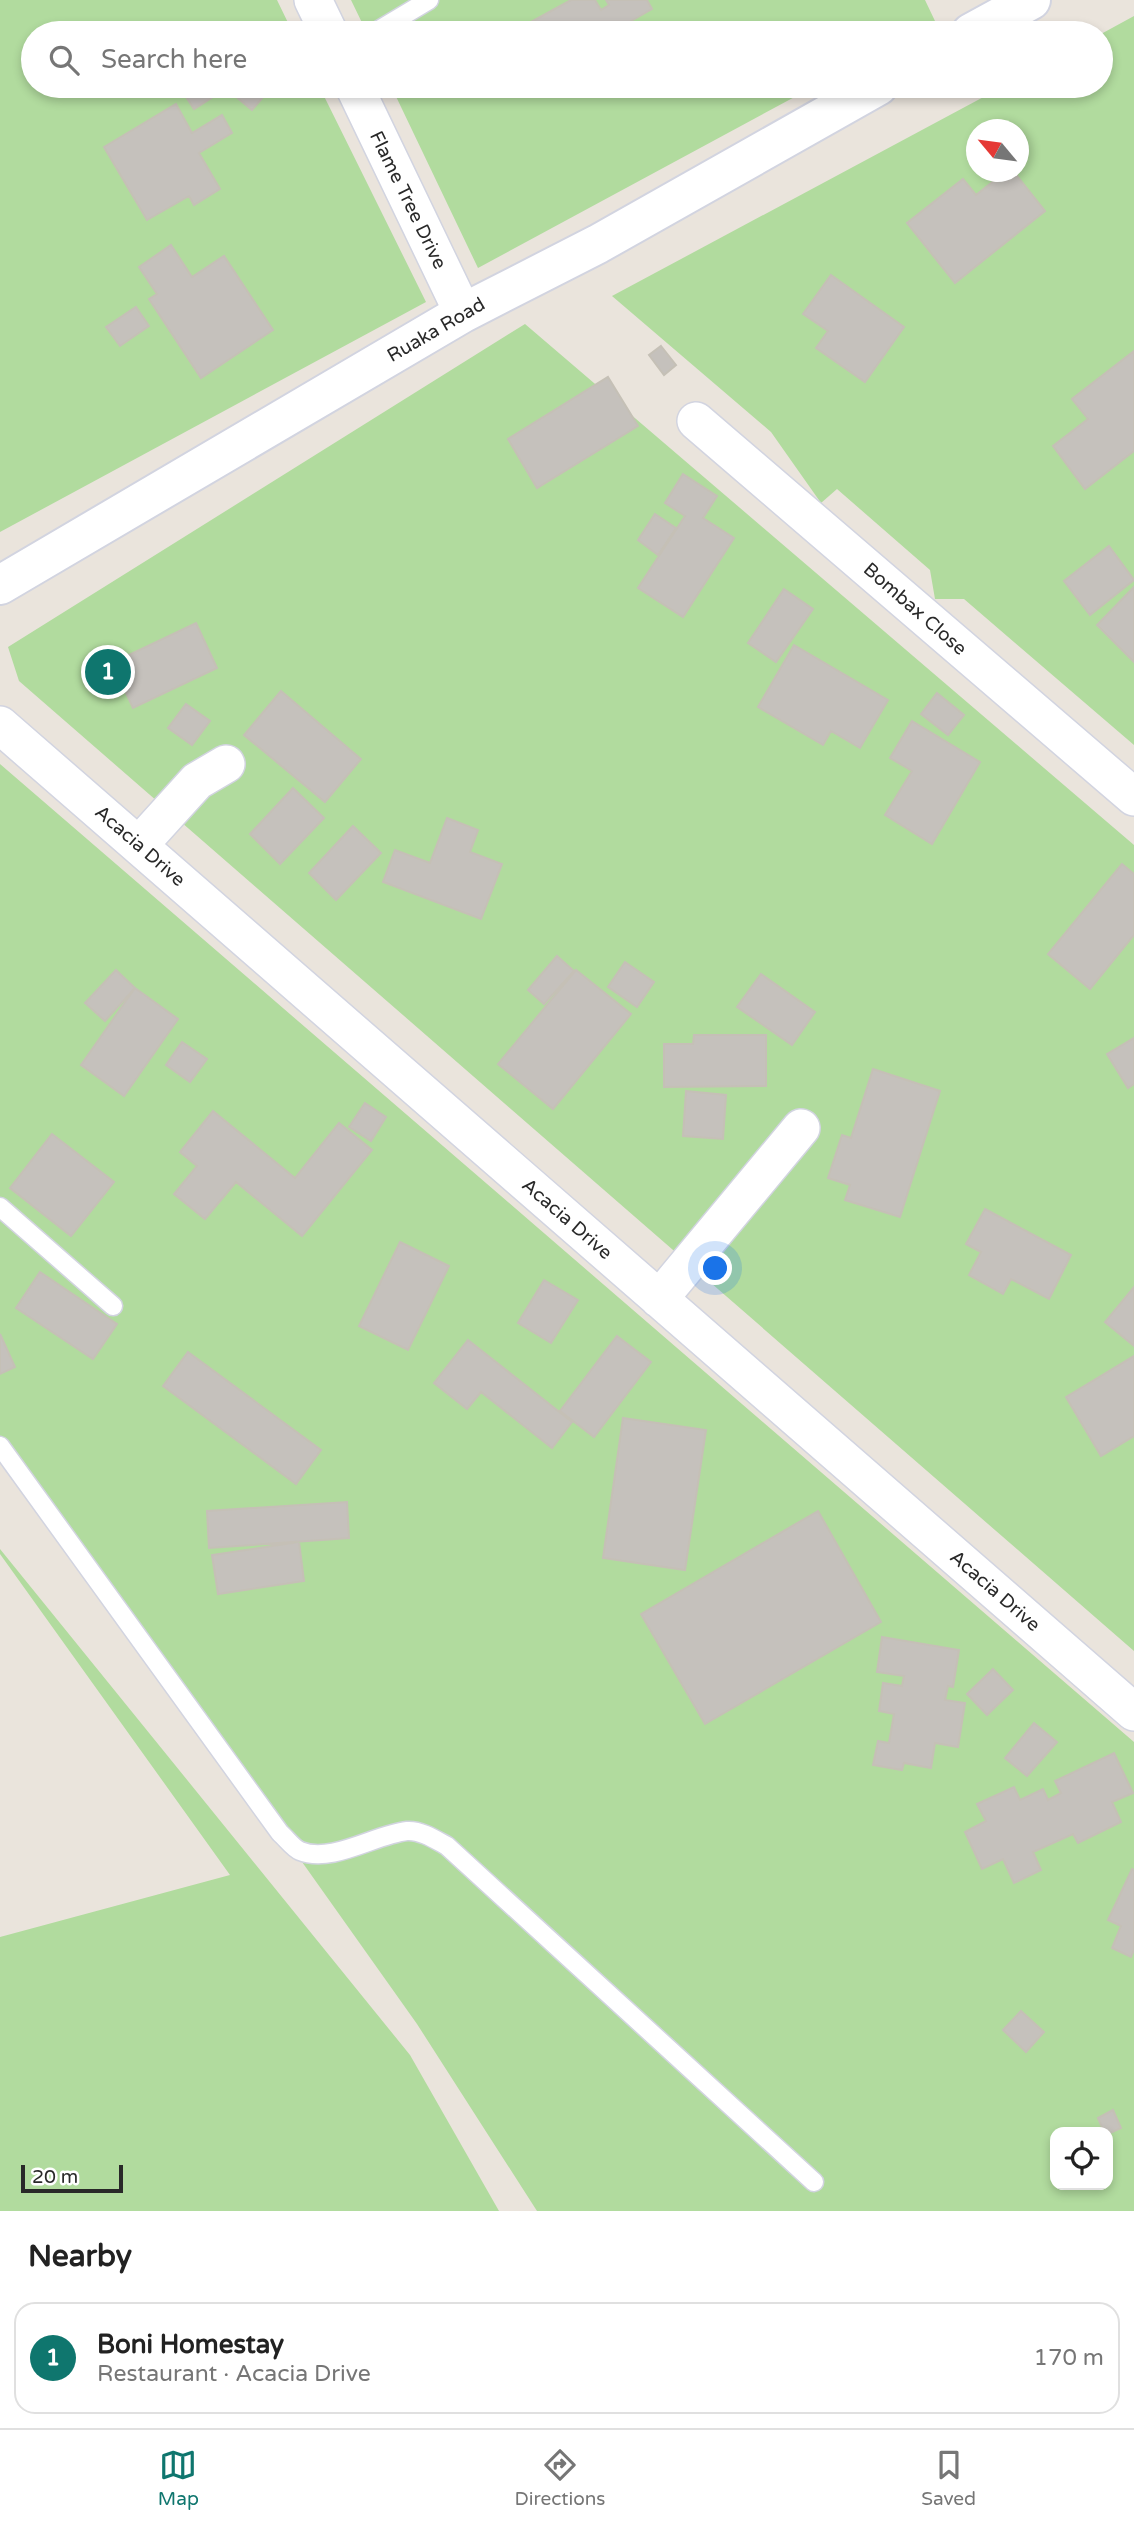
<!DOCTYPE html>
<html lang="en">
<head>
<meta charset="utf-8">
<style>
	:root { --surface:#fff; --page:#f2f2f2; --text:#222; --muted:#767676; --line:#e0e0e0; --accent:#0f766e }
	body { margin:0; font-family:"Varela Round",sans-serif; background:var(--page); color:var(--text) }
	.controls { position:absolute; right:21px; bottom:21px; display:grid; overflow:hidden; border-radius:14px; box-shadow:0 4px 10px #0003 }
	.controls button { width:63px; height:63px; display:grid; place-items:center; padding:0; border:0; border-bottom:2px solid var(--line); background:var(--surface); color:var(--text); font:35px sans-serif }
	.compass { position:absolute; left:966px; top:119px; width:63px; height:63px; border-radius:50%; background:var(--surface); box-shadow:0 4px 10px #0003; rotate:299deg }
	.scale { position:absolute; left:21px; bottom:18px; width:102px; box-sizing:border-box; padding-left:7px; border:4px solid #292929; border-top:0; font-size:19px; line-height:24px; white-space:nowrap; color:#292929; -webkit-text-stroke:5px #fff; paint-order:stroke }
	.you { position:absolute; left:716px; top:1269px; width:24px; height:24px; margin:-18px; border:5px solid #fff; border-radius:50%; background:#1a73e8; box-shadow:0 0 0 10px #1a73e833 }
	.badge { display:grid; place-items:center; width:46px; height:46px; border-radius:50%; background:var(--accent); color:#fff; font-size:23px; font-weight:700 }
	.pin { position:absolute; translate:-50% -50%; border:4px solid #fff; box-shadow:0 2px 7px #0006 }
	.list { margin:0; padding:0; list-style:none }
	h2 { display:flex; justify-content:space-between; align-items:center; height:91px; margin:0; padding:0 28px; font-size:30px }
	h2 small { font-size:23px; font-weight:400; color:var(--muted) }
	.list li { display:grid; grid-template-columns:46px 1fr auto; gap:21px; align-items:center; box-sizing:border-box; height:112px; margin:0 14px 14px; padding:0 14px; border:2px solid var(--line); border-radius:21px }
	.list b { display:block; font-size:26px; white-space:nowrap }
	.list p { margin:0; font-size:23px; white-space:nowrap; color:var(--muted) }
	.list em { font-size:23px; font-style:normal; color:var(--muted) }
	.icon { flex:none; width:38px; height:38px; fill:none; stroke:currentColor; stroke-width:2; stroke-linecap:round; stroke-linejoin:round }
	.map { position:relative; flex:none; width:1134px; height:2211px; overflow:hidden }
	.search { position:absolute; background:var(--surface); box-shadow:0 4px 10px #0003; left:21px; right:21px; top:21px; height:77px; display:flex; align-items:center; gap:18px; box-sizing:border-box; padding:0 24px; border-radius:38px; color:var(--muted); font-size:26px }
	.sheet { height:217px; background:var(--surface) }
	nav { display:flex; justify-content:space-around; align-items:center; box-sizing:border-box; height:98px; border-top:2px solid var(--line); background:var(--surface); font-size:19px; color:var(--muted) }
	nav a { display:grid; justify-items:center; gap:4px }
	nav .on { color:var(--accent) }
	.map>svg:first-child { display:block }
</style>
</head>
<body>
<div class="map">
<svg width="1134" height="2211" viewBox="0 0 1134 2211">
	<rect width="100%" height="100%" fill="#eae4dc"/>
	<path fill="#b1db9e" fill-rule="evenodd" d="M0 0H277L293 33H33V86H319L426 302 0 532Z
		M351 0H925L935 21 912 33H367Z
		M1134 16V745L964 599H935L930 570 837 489 821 503 771 432 612 296 1004 86H1101V34ZM976 130H1018V172H976Z
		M391 86H815L478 268Z
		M525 324 1134 845V1651L19 681 8 647Z
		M0 764 1134 1742V2211H537L417 2024 0 1436ZM1055 2132H1108V2185H1055Z
		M0 1549 410 2055 499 2211H0V1937L230 1875 0 1554Z"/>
	<path fill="#c5c1bc" stroke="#c5c0b6" stroke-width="2" d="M571 0H595L601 10 609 5 606 0H647L652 9 626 24 631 33H537L531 22Z
		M179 86H230L194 109Z
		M241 86H266L270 89 252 110 234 95Z
		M176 104 192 133 222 115 232 133 199 153 220 189 194 205 189 196 147 220 104 147Z
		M1005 172H1014L1045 211 955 283 907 223 963 179 976 195Z
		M171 245 192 277 224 256 273 330 201 378 149 299 157 294 139 267Z
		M831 275 904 327 865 382 816 348 828 331 803 314Z
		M136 307 149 326 120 346 106 327Z
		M661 346 676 365 664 375 649 355Z
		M1134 351V451L1085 489 1053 446 1088 419 1072 399Z
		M608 377 638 426 537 488 508 439Z
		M683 474 717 496 703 518 734 538 683 617 638 588 685 516 665 503Z
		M655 514 676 528 658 555 638 540Z
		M1109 546 1134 580 1090 615 1064 581Z
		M1134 587V662L1097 625Z
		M784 589 813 609 776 662 748 643Z
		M196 623 217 668 133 708 112 663Z
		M794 645 888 700 860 748 831 731 823 745 758 707Z
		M100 665 117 682 103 697 85 680Z
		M281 691 361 759 325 802 244 735Z
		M937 693 964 715 948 735 921 714Z
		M186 704 210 721 192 745 168 728Z
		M912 721 980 762 932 844 885 815 912 771 890 758Z
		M293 788 324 818 280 864 250 834Z
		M447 818 478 830 470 852 502 864 481 919 383 882 395 850 430 863Z
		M353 826 381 853 336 900 309 873Z
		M1122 864 1134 874V935L1090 989 1048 954Z
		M557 956 574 971 544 1004 528 990Z
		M625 962 654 982 637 1007 608 987Z
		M116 970 135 988 105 1021 85 1003Z
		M576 970 631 1014 553 1109 498 1064Z
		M761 974 815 1012 792 1045 737 1007Z
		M135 988 178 1019 124 1096 81 1065Z
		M694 1035H766V1086L664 1087V1044H693Z
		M1134 1038V1084L1128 1088 1107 1054Z
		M182 1042 207 1059 190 1082 166 1065Z
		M873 1069 940 1091 900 1217 845 1200 850 1185 828 1178 842 1135 851 1138Z
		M686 1091 726 1095 723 1139 683 1136Z
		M365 1103 386 1117 371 1141 349 1127Z
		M213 1111 295 1178 339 1123 372 1150 302 1236 236 1182 205 1219 174 1194 197 1166 180 1152Z
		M52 1134 114 1182 71 1236 10 1188Z
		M985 1209 1071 1255 1049 1299 1011 1279 1003 1294 969 1275 981 1252 966 1244Z
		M400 1242 449 1266 408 1350 359 1326Z
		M40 1272 117 1324 93 1359 16 1308Z
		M544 1280 578 1300 551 1343 518 1323Z
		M1134 1287V1346L1105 1322Z
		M0 1334 15 1367 0 1374Z
		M617 1336 651 1362 594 1437 560 1411Z
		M468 1340 572 1422 552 1448 481 1392 467 1409 434 1383Z
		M188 1352 321 1450 296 1484 163 1386Z
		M1134 1356V1436L1101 1456 1066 1397Z
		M623 1418 706 1430 685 1570 603 1558Z
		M347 1502 349 1538 209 1548 207 1511Z
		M818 1511 881 1622 705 1724 641 1614Z
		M299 1542 304 1581 218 1594 212 1555Z
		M882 1637 959 1650 953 1687 948 1686 945 1700 965 1703 958 1747 935 1743 931 1768 904 1763 902 1770 873 1765 878 1741 889 1743 894 1714 879 1711 883 1683 902 1686 904 1676 877 1672Z
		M993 1669 1013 1690 987 1715 967 1694Z
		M1034 1723 1057 1742 1027 1776 1005 1758Z
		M1114 1753 1133 1793 1112 1802 1121 1822 1078 1843 1073 1834 1033 1852 1041 1870 1014 1883 1003 1859 982 1869 965 1832 986 1821 977 1804 1014 1787 1020 1800 1043 1789 1048 1800 1061 1793 1055 1781Z
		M1132 1869 1134 1870V1950L1131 1957 1112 1948 1121 1926 1108 1920Z
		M1021 2011 1044 2032 1026 2052 1003 2030Z
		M1113 2110 1121 2128 1108 2134 1104 2132 1098 2118Z"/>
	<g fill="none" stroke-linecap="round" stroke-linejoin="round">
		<defs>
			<path id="service" d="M374 33 429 0
				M0 1207 113 1306
				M0 1446 280 1833C286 1838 293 1848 300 1851 332 1864 376 1834 407 1831 421 1830 436 1840 447 1846L814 2182"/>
			<path id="minor" d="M313 0 329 33
				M354 86 463 313
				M696 421 1134 797
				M0 725 1134 1712
				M139 845 197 781 226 764
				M659 1299 801 1128"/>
			<path id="tertiary" d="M971 33 1031 0
				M0 585 463 313 598 244 878 86"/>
		</defs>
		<use href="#service" stroke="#d2d4e0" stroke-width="21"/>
		<use href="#minor" stroke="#d2d4e0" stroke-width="40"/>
		<use href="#tertiary" stroke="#d2d4e0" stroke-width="42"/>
		<use href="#service" stroke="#fff" stroke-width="18"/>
		<use href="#minor" stroke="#fff" stroke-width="37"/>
		<use href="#tertiary" stroke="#fff" stroke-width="38"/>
	</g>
	<g text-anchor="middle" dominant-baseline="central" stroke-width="7" stroke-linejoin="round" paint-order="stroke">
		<g font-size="19" fill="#292929" stroke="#fff">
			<text transform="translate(408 200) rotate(64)">Flame Tree Drive</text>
			<text transform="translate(436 330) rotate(-30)">Ruaka Road</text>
			<text transform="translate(915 609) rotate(41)">Bombax Close</text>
			<text transform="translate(140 846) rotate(41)">Acacia Drive</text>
			<text transform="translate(567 1219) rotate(41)">Acacia Drive</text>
			<text transform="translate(995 1591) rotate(41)">Acacia Drive</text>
		</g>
	</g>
</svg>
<div class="controls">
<button><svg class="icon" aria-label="locate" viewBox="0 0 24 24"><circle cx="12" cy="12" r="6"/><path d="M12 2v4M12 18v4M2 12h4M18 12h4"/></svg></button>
</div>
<svg class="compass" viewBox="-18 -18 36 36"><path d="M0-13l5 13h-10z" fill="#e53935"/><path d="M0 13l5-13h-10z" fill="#767676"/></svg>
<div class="scale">20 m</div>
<div class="you"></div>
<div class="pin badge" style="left:108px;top:672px">1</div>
<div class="search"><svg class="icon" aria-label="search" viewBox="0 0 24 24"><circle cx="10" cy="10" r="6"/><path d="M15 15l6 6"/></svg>Search here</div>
</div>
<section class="sheet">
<h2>Nearby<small></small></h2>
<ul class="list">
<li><span class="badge">1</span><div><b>Boni Homestay</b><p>Restaurant · Acacia Drive</p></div><em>170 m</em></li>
</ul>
</section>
<nav>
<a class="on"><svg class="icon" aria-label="map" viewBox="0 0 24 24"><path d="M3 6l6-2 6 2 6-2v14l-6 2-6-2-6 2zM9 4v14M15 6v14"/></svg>Map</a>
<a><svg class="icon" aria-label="directions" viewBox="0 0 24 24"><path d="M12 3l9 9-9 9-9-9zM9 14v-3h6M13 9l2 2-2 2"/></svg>Directions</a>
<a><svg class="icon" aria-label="saved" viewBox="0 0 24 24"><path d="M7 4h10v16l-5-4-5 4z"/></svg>Saved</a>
</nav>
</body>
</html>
